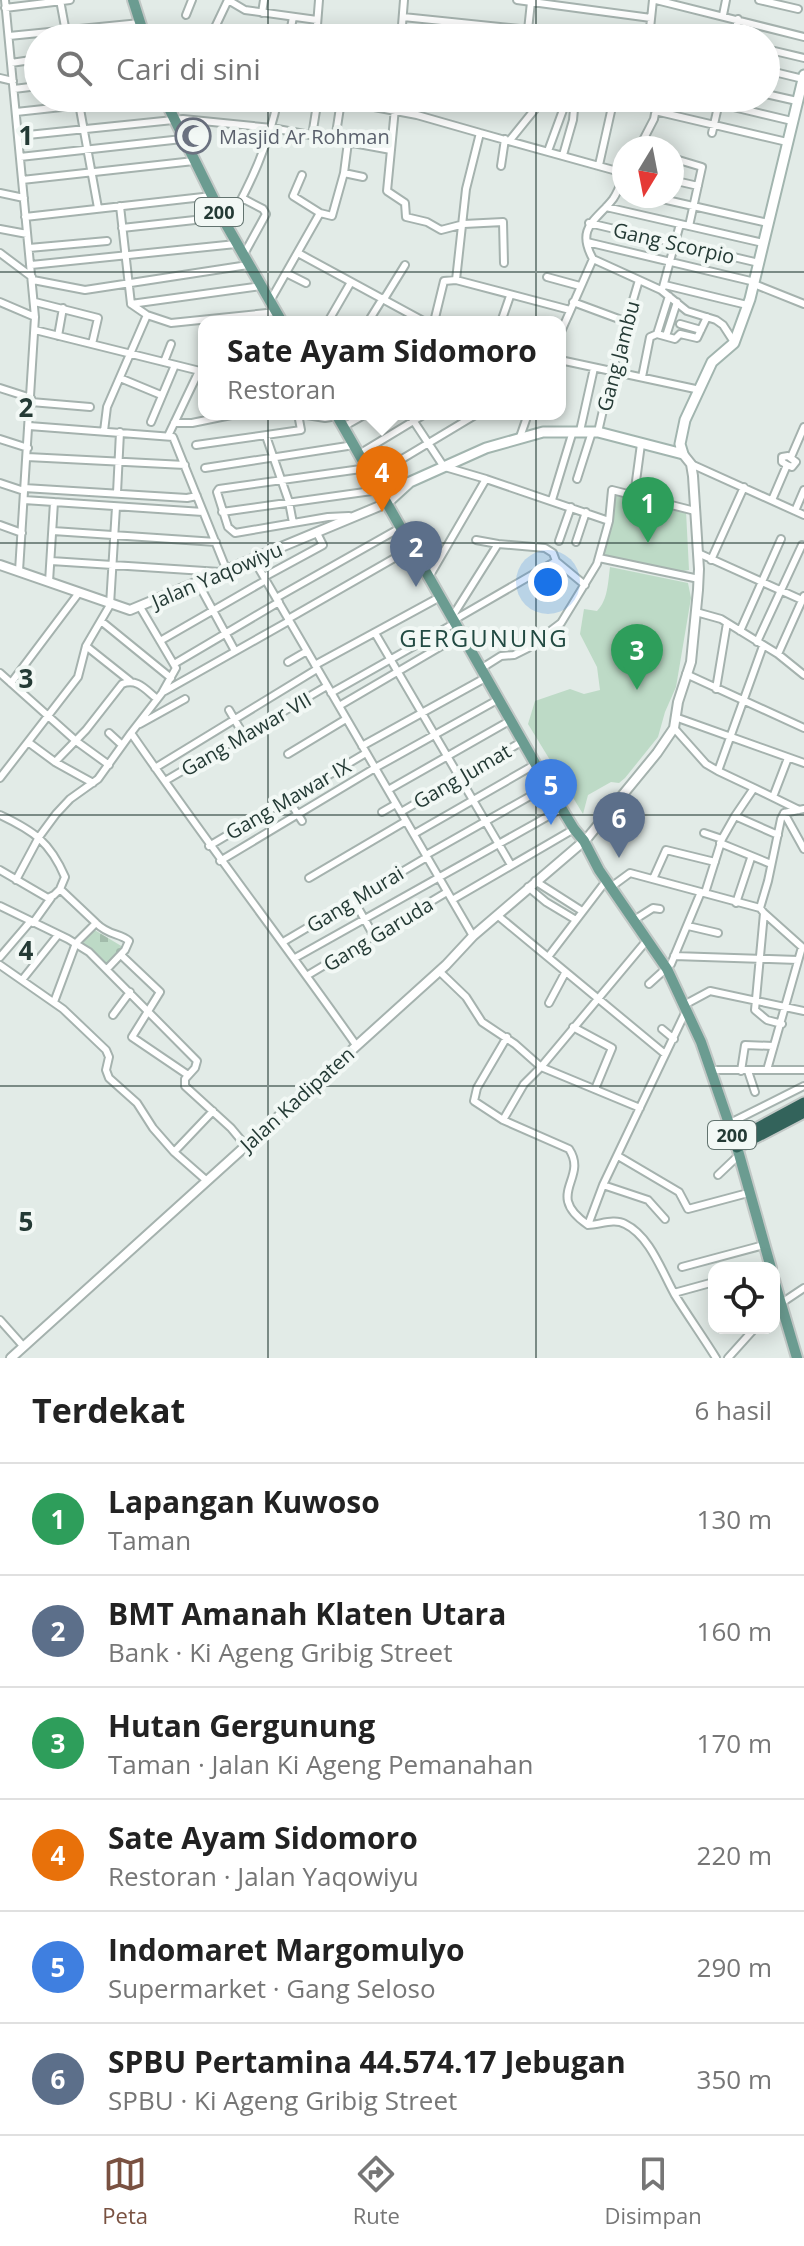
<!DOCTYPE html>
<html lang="id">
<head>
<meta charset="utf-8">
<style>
	:root { --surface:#fff; --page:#f6f6f6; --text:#222; --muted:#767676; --line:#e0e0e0; --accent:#795141 }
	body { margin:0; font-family:"Open Sans",sans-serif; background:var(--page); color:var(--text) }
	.controls { position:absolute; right:24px; bottom:24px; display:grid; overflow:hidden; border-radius:16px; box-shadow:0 4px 20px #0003 }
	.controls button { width:72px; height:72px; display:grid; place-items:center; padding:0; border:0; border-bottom:2px solid var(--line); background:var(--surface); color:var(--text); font:40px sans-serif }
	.compass { position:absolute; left:612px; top:136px; width:72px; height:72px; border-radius:50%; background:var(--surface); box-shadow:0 4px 20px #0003; rotate:190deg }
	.you { position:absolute; left:548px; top:582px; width:28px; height:28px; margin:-20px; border:6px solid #fff; border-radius:50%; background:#1a73e8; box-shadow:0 0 0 12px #1a73e833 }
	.badge { display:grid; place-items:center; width:52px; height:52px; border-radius:50%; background:var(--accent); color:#fff; font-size:26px; font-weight:700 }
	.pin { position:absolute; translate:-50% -66px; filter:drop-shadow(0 2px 4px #0008) }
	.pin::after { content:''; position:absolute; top:42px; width:28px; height:24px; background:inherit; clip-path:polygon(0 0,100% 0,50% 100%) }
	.popup { position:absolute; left:198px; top:316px; width:368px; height:104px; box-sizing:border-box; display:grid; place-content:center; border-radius:16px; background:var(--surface); filter:drop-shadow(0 2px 6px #0005); font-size:26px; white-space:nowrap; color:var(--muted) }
	.popup b { font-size:30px; color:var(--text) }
	.popup::after { content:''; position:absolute; left:50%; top:100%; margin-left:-16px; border:16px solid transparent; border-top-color:var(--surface) }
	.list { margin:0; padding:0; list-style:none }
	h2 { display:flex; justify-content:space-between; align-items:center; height:104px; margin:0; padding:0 32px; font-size:34px }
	h2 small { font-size:26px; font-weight:400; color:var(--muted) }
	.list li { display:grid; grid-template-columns:52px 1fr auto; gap:24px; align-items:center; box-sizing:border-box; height:112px; padding:0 32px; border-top:2px solid var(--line) }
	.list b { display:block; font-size:30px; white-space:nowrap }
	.list p { margin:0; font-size:26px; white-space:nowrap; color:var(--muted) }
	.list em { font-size:26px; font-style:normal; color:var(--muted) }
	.icon { flex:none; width:44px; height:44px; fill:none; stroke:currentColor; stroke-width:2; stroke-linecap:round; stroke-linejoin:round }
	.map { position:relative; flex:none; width:804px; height:1358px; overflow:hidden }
	.search { position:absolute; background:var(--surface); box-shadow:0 4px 20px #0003; left:24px; right:24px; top:24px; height:88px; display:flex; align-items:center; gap:20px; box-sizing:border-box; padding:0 28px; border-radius:44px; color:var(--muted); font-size:30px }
	.sheet { height:776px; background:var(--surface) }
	nav { display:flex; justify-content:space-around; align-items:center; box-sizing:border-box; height:112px; border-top:2px solid var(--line); background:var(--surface); font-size:22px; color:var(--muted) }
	nav a { display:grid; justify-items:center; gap:4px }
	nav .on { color:var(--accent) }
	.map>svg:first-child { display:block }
</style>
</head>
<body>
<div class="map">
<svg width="804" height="1358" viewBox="0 0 804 1358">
	<defs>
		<pattern id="cemetery-stones" width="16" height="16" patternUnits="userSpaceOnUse" patternTransform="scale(2)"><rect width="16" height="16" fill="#bddac6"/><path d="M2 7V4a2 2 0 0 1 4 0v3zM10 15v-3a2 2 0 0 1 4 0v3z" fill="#a2bcab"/></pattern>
	</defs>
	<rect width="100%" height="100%" fill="#e2ebe7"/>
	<path fill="#bddac6" d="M613 495 686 511 689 570 678 572 604 555Z
		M610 567 688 583 691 598 676 687 665 712 658 737 625 778 619 783 611 782 588 795 583 814 528 724 535 701 570 689 584 694 600 690 597 667 580 634 584 609 597 611C608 600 608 582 610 567Z"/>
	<path fill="url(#cemetery-stones)" d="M93 929 123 947 107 967 81 942Z"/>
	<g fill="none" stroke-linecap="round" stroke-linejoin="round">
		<defs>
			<path id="minor" d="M5 0 35 317 19 571
				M60 0 67 38
				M228 0 245 10 317 20
				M517 0 651 18
				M656 0 804 37
				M759 0 798 9
				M5 8 70 0
				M262 13 264 0
				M186 15 192 0
				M723 15 726 0
				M403 17 607 38
				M528 30 531 2
				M9 36 140 23
				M210 38 228 0
				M289 38 293 17
				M316 38 319 0
				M401 38 404 0
				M649 38 653 0
				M734 38 738 19
				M766 49 804 58
				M11 63 38 59
				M766 70 803 79
				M0 78 13 81
				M14 89 38 86
				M766 94 797 101
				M78 98 98 208
				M326 98 417 115 480 133 466 189 456 280 444 281 434 322
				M396 98 387 191 405 203 406 217 427 222 441 230 464 224 503 222 504 263
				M696 98 792 121
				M655 111 787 142
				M16 112 145 98
				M480 133 624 173
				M712 133 720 98
				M18 136 183 119 272 128 391 150
				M312 136 318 98
				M335 140 341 101
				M510 140 544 98
				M348 142 344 173 363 177
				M639 148 654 119 658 98
				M548 151 563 110
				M563 155 573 120 575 98
				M20 157 182 139
				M672 158 702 167 689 226
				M599 165 614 98
				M501 166 505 139
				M22 180 194 161
				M672 180 698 186
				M0 193 24 198
				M649 196 768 223
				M242 198 263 209 266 214 243 256
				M120 206 131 304
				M606 207 763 243
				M320 213 332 216 344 173
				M25 217 212 196
				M589 223 759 263
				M227 226C250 185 269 145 278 98
				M122 228 222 217
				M0 229 27 234
				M587 242 755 282
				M29 248 107 241
				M0 253 32 277
				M298 253 425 322
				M593 259 661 290 687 311 716 320 723 325 734 342
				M31 265 236 244
				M286 273 306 283
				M547 277 580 286
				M33 280 85 290 248 265
				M456 280 570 310
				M754 284 804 304
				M665 285 747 305
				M663 287 680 224
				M384 299 405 265
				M270 301 320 213 293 196 302 175
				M0 302 35 317
				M35 302 98 318 92 344
				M573 302 627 322
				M131 304 147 315 171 323 277 312
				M131 304 261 286
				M329 320 351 282
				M368 322 383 298
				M501 322 510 296
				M680 324 701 330
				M35 330 204 372
				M560 334 593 259C575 227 597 220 613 199 618 192 621 183 624 175
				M657 334 675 339 680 334 697 338 707 317
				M58 336 63 308
				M666 336 677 302
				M560 360 700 390
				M164 362 171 344
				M642 377 650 337 657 334 669 296
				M120 378 161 395
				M0 388 31 398
				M31 402 90 407
				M301 414 325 418 337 416
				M409 414 444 467
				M151 422 175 365
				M174 423H192L236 414
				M29 426 173 437 227 571
				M343 427 366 414
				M104 431 107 407 147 315
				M580 431 594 368
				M598 432 612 371 639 280
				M168 436 199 371
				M266 436 289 502 293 523
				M520 437 528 414
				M0 439 28 448
				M196 445 301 430 298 414
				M359 454 425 414
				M27 457 185 465
				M791 457 804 427
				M691 464 804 515
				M205 468 354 445
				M372 477 477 414
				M486 479 609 521
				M577 479 592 432
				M0 483 24 491
				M24 488 187 498 197 496
				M117 493 120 432
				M634 496 641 444
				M24 500 203 512
				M552 500 573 431
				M772 500 787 465 782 462V457L788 456 796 462 792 467 787 465
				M795 511 804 490
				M222 512 379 490
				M349 516 328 517 235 533 228 527 217 492 219 489 368 468
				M0 525 22 533
				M53 531 216 542
				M476 540 498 544
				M559 541 571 507
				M576 542 586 512
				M698 553 802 600
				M599 558 699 579
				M254 560 473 936
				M711 560 744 487
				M51 561 220 572
				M264 577 323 545 317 533
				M429 577 486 479 445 467
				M49 582 54 502
				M198 583 235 651
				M276 598 400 528
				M696 612 721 619 778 654 804 596
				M452 617 498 544 545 548 553 553 556 561 585 585
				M288 619 412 548
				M454 620 556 561
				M101 621 171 678
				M740 631 781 539
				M375 633 511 865
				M160 641 266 580
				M757 642 802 545
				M86 646 130 681
				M778 654 804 675
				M288 662 307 651
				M174 664 279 602
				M315 665 440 597
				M482 668 501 656 514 655 528 648 561 623 597 564 609 521 612 490 695 511
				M0 673 76 741 109 765
				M686 674 804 728
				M11 683 78 594
				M716 689 727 623
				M165 691 289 621
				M331 693 455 623
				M339 706 462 634
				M229 710 243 734
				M675 717 804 763
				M140 724 185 699
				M674 728 706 764 718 771
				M109 733 122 745
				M131 733 162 693 176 668 140 607
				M28 742 55 762 93 783
				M362 746 487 677
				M288 754 346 719
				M55 762 86 730 122 684C137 678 145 689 156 698
				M155 768 317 669
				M0 778 78 677 86 646 110 605 116 507
				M165 781 327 686
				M754 788 718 771 763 646
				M388 790 511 720
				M773 797 788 758
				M288 799 302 821
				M382 812 396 804
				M401 812 523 741
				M784 813 804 849
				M0 815C34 831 50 842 65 877L60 889 96 923 76 943 54 1002
				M735 816 754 788 799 810
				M704 833 722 839
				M414 834 536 764
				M720 843 771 864
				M209 846 366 753
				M426 855 548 786
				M220 861 375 768 499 699
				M0 870 48 898 54 895 60 889
				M309 878 406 821
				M653 879 666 850 715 862
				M16 880 39 837 56 814 70 799 98 779 131 733C204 839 282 940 356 1045
				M535 881 582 911
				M528 887 546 902 576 920
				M611 887 630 873 760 908
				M705 893 722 839 735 816 778 835
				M353 899 374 936
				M452 900 574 829
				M736 903 751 858
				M0 906 68 939 89 952 197 1061 195 1068 185 1079V1086L231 1128 246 1146
				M764 913 802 947 767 1070
				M497 915 665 1054
				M634 920 653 908 660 909
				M33 923 51 898
				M96 923C109 936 120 933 129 941L125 950 107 969
				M688 926 718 933
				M283 942 427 857
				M121 955 160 992 132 1037 188 1075
				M674 956 798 960
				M0 957 30 922
				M548 957 606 881
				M295 958 561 809
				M0 965 63 1009 106 1050 109 1057 106 1070 109 1078 137 1103 153 1128 174 1152 207 1181
				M439 971 466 997 482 1022 515 1044 541 1067 640 1108
				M308 975 447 892
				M22 980 58 935
				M649 984 671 964 701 892
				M549 1003 565 973
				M684 1005 710 991 804 1011
				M113 1015 130 992
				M782 1024 767 1020 755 1010 764 913 760 908 768 881 781 819 784 813 804 809
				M573 1027 612 1048 595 1089
				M662 1029 674 1039
				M507 1037 477 1088 474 1101 503 1120 569 1149C589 1179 543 1194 588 1225 599 1225 614 1218 625 1224 650 1236 662 1272 675 1295 688 1316 703 1337 716 1358
				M712 1070H804
				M741 1071 745 1045 773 1046
				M748 1071 755 1092
				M503 1120 524 1084 541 1067 648 939
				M728 1124 804 1086
				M174 1152 213 1111
				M618 1156 679 1192 688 1209 748 1193
				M718 1175 739 1155
				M603 1185 648 1200 665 1219
				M588 1225 603 1185 686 1011
				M682 1267 764 1245
				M674 1293 714 1282
				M774 1308 804 1288
				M0 1320 24 1347
				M728 1358 755 1328"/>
			<path id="tertiary" d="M0 565 130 610 387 503
				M584 842 657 753 674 728 678 702 691 662 698 590 699 569 693 476 691 464 683 454
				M11 1358 446 965 473 936 584 841"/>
			<path id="secondary" d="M387 503 410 482 486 448 543 432H598L683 454 680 444 685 420 712 362 734 343 750 299 804 75"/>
			<path id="primary" d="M133 0 145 38
				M164 98 227 226 282 322
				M336 414 548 786 574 829 584 841 599 870 667 969 701 1042 737 1147 771 1268
				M774 1280 797 1358"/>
			<path id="motorway" d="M730 1128 750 1132
				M734 1141 804 1103
				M737 1147 804 1112"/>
		</defs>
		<use href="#minor" stroke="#a5b2ae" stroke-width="10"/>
		<use href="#tertiary" stroke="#a5b2ae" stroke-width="12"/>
		<use href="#secondary" stroke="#a2b5af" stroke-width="13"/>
		<use href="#primary" stroke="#c2c8c6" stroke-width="14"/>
		<use href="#motorway" stroke="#c2c8c6" stroke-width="15"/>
		<use href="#minor" stroke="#fff" stroke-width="6"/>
		<use href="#tertiary" stroke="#fff" stroke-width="8"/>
		<use href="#secondary" stroke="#fff" stroke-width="9"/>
		<use href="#primary" stroke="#6b9c91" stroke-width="10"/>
		<use href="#motorway" stroke="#33635b" stroke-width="11"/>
	</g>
	<path fill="none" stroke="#243a35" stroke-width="2" stroke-opacity="0.55" d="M268 0V38M536 0V38M268 98V1358M536 98V1358M0 272H804M0 543H804M0 815H804M0 1086H804"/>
	<defs>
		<symbol id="mosque-ring" viewBox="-11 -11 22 22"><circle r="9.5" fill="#f2f8f5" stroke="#6b7280" stroke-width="1.5"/><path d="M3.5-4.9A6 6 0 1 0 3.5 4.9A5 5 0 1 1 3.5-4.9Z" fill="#6b7280"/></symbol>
	</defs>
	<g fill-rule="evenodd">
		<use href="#mosque-ring" x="173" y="116" width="40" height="40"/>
	</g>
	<g text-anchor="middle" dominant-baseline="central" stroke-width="8" stroke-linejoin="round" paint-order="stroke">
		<g fill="#f2f8f5" stroke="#62736f" stroke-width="2">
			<rect x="195" y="198" width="48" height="28" rx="6"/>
			<rect x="708" y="1121" width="48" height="28" rx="6"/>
		</g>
		<g font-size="18" font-weight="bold" fill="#243a35">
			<text x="219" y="212">200</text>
			<text x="732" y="1135">200</text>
		</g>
		<g font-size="20" fill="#5b616d" stroke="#f2f8f5" text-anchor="start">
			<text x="219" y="136">Masjid Ar Rohman</text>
		</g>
		<g font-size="20" fill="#243a35" stroke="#f2f8f5">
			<text transform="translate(674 243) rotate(13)">Gang Scorpio</text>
			<text transform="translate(618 356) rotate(-75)">Gang Jambu</text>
			<text transform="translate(217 575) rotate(-23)">Jalan Yaqowiyu</text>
			<text transform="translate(246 734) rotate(-30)">Gang Mawar VII</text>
			<text transform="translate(462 776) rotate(-30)">Gang Jumat</text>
			<text transform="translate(288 799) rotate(-30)">Gang Mawar IX</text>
			<text transform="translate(355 899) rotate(-31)">Gang Murai</text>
			<text transform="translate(378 934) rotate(-31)">Gang Garuda</text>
			<text transform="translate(297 1099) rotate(-42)">Jalan Kadipaten</text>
		</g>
		<g font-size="24" letter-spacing="2" fill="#224a42" stroke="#f2f8f5">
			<text x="484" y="637">GERGUNUNG</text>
		</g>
	</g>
	<g font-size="26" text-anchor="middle" font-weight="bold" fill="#243a35" stroke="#f2f8f5" stroke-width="8" stroke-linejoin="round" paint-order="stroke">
		<text x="26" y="145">1</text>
		<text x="26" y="417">2</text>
		<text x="26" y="688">3</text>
		<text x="26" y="960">4</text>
		<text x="26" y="1231">5</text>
	</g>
</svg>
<div class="controls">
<button><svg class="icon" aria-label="locate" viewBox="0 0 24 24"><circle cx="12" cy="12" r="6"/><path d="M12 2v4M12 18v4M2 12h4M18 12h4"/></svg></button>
</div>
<svg class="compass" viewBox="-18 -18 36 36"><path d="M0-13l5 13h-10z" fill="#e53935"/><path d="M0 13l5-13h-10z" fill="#767676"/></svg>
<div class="you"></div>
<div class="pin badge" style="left:648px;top:543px;background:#2e9e5b">1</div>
<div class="pin badge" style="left:416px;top:587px;background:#5c6f8a">2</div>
<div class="pin badge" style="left:637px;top:690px;background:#2e9e5b">3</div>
<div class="pin badge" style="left:382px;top:512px;background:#e8710a">4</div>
<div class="popup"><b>Sate Ayam Sidomoro</b>Restoran</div>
<div class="pin badge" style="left:551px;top:825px;background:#3f7fe0">5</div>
<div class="pin badge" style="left:619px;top:858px;background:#5c6f8a">6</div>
<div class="search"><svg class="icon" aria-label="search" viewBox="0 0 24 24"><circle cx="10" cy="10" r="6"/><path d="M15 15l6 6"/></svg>Cari di sini</div>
</div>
<section class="sheet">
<h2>Terdekat<small>6 hasil</small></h2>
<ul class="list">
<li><span class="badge" style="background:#2e9e5b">1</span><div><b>Lapangan Kuwoso</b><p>Taman</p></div><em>130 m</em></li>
<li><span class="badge" style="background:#5c6f8a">2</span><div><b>BMT Amanah Klaten Utara</b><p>Bank · Ki Ageng Gribig Street</p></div><em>160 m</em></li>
<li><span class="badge" style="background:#2e9e5b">3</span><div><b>Hutan Gergunung</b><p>Taman · Jalan Ki Ageng Pemanahan</p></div><em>170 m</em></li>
<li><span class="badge" style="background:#e8710a">4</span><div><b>Sate Ayam Sidomoro</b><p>Restoran · Jalan Yaqowiyu</p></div><em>220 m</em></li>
<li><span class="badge" style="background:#3f7fe0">5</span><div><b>Indomaret Margomulyo</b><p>Supermarket · Gang Seloso</p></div><em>290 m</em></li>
<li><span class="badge" style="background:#5c6f8a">6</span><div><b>SPBU Pertamina 44.574.17 Jebugan</b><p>SPBU · Ki Ageng Gribig Street</p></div><em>350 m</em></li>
</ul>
</section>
<nav>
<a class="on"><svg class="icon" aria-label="map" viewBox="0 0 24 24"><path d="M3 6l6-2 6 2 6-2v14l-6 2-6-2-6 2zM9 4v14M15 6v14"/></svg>Peta</a>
<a><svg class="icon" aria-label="directions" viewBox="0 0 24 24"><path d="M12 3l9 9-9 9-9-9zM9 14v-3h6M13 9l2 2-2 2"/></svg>Rute</a>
<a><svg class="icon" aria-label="saved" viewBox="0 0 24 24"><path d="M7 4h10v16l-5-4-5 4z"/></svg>Disimpan</a>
</nav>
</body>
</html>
